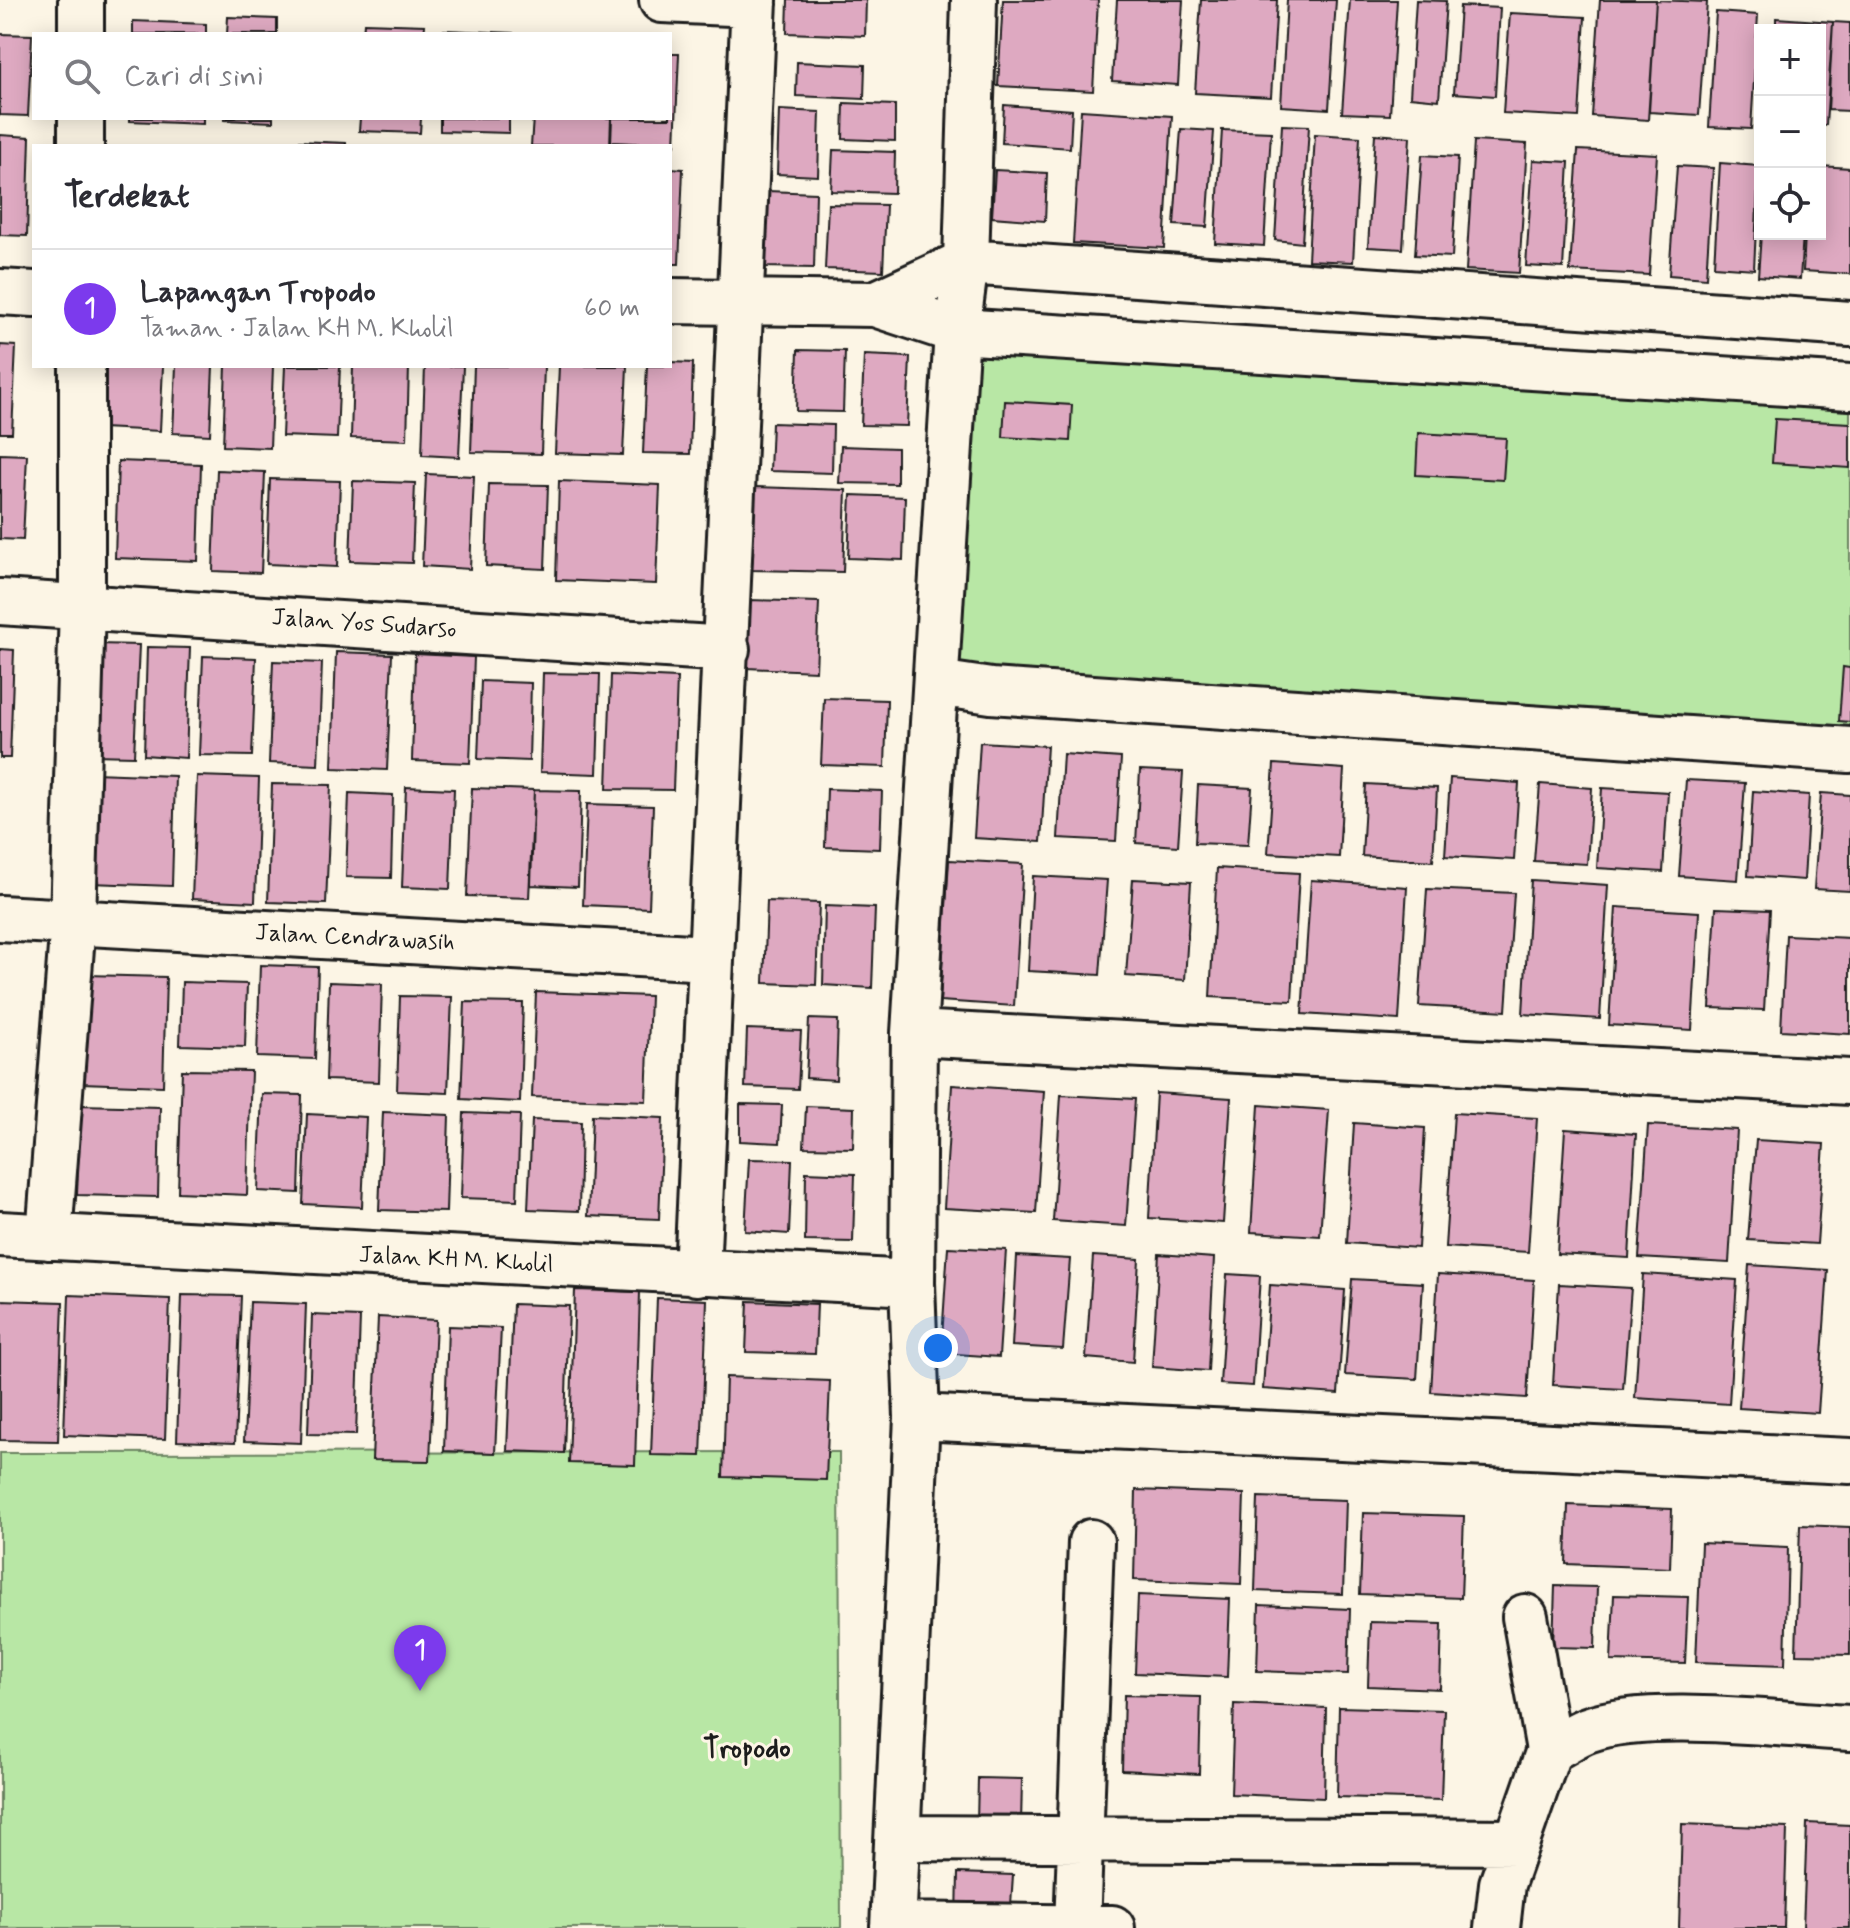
<!DOCTYPE html>
<html lang="id">
<head>
<meta charset="utf-8">
<style>
	:root { --surface:#fff; --page:#f2f2f3; --text:#2b2b33; --muted:#7c7c81; --line:#e1e1e2; --accent:#7c3aed }
	body { margin:0; font-family:Mynerve,sans-serif; background:var(--page); color:var(--text) }
	.controls { position:absolute; right:24px; top:24px; display:grid; overflow:hidden; border-radius:0px; box-shadow:0 4px 20px #0003 }
	.controls button { width:72px; height:72px; display:grid; place-items:center; padding:0; border:0; border-bottom:2px solid var(--line); background:var(--surface); color:var(--text); font:40px sans-serif }
	.you { position:absolute; left:938px; top:1348px; width:28px; height:28px; margin:-20px; border:6px solid #fff; border-radius:50%; background:#1a73e8; box-shadow:0 0 0 12px #1a73e833 }
	.badge { display:grid; place-items:center; width:52px; height:52px; border-radius:50%; background:var(--accent); color:#fff; font-size:26px; font-weight:700 }
	.pin { position:absolute; translate:-50% -66px; filter:drop-shadow(0 2px 4px #0008) }
	.pin::after { content:''; position:absolute; top:42px; width:28px; height:24px; background:inherit; clip-path:polygon(0 0,100% 0,50% 100%) }
	.list { margin:0; padding:0; list-style:none }
	h2 { display:flex; justify-content:space-between; align-items:center; height:104px; margin:0; padding:0 32px; font-size:34px }
	h2 small { font-size:26px; font-weight:400; color:var(--muted) }
	.list li { display:grid; grid-template-columns:52px 1fr auto; gap:24px; align-items:center; box-sizing:border-box; height:120px; padding:0 32px; border-top:2px solid var(--line) }
	.list b { display:block; font-size:30px; white-space:nowrap }
	.list p { margin:0; font-size:26px; white-space:nowrap; color:var(--muted) }
	.list em { font-size:26px; font-style:normal; color:var(--muted) }
	.icon { flex:none; width:44px; height:44px; fill:none; stroke:currentColor; stroke-width:2; stroke-linecap:round; stroke-linejoin:round }
	.map { position:relative; flex:none; width:1850px; height:1928px; overflow:hidden }
	.search { position:absolute; background:var(--surface); box-shadow:0 4px 20px #0003; left:32px; top:32px; width:640px; height:88px; display:flex; align-items:center; gap:20px; box-sizing:border-box; padding:0 28px; border-radius:0px; color:var(--muted); font-size:30px }
	.panel { position:absolute; background:var(--surface); box-shadow:0 4px 20px #0003; left:32px; top:144px; width:640px; height:224px; border-radius:0px }
	.map>svg:first-child { display:block }
</style>
</head>
<body>
<div class="map">
<svg width="1850" height="1928" viewBox="0 0 1850 1928">
	<rect width="100%" height="100%" fill="#fcf5e5"/>
	<filter id="ink" filterUnits="userSpaceOnUse"><feTurbulence type="fractalNoise" baseFrequency=".0125" numOctaves="2"/><feDisplacementMap in="SourceGraphic" scale="16" xChannelSelector="R" yChannelSelector="G"/><feConvolveMatrix kernelMatrix="1 2 1 2 8 2 1 2 1" color-interpolation-filters="sRGB"/></filter>
	<g filter="url(#ink)">
		<path fill="#b8e7a5" stroke="#6a8260" stroke-width="2" d="M957 331 1850 387V750L937 683Z
			M839 1452 841 1928H0V1453Z"/>
		<path fill="#dea9c1" stroke="#1c1c1c" stroke-width="2" d="M788 0H866L865 36 787 33Z
			M1003 0H1098L1093 91 998 86Z
			M1117 0H1183L1178 85 1112 81Z
			M1201 0H1277L1271 97 1195 93Z
			M1287 0H1336L1329 109 1281 106Z
			M1350 0H1397L1390 115 1342 113Z
			M1416 0 1446 1 1439 100 1410 97Z
			M1600 0H1656L1648 120 1592 116Z
			M1656 0 1707 2 1699 115 1649 112Z
			M1460 6 1500 8 1495 96 1454 93Z
			M1716 12 1758 15 1751 129 1709 127Z
			M1510 13 1585 17 1579 117 1503 113Z
			M228 17 277 19V34H227Z
			M1776 18 1833 22 1826 125H1820V30H1776Z
			M133 21 206 24V34H133Z
			M1833 22 1850 23V111L1828 110Z
			M364 23 425 25 424 34H363Z
			M444 30 513 33V34H444Z
			M0 34 32 35 28 116 0 115Z
			M670 54H679L675 145 611 142 612 118H670Z
			M797 62 865 65 864 99 796 96Z
			M844 103 895 105V141L843 139Z
			M1004 105 1072 110 1070 148 1002 143Z
			M779 110 820 112 818 176 777 174Z
			M1081 110 1172 116 1164 248 1073 243Z
			M130 118H203V124L130 121Z
			M224 118H273V122L224 120Z
			M360 118H421L420 133 359 131Z
			M440 118H509V133L440 131Z
			M533 118H611L610 146H531Z
			M1282 125 1309 126 1302 243 1275 240Z
			M1181 129 1214 131 1207 227 1174 225Z
			M1222 130 1271 132 1264 246 1215 243Z
			M1315 134 1360 137 1353 262 1308 260Z
			M1375 134 1410 137 1403 249 1368 247Z
			M0 135 30 137 27 236 0 235Z
			M298 141 346 143V146H297Z
			M1474 141 1527 144 1519 273 1466 270Z
			M833 150 895 152 894 193 831 191Z
			M1578 150 1657 154 1649 275 1570 271Z
			M1422 155 1458 157 1452 257 1415 255Z
			M1533 160 1569 162 1563 268 1526 266Z
			M1720 163 1759 166 1754 269 1714 266Z
			M1677 166 1713 168 1706 278 1669 275Z
			M1820 166 1850 168V274L1803 271 1805 234H1820Z
			M670 168 683 169 679 264H670Z
			M995 170 1047 173 1045 221 992 217Z
			M767 191 816 193 814 268 764 267Z
			M828 204 886 205 883 271 825 269Z
			M1761 234H1803L1800 279 1758 276Z
			M0 345 16 346 12 433H0Z
			M798 350 845 351 843 412 796 411Z
			M864 355 910 357 907 426 861 425Z
			M670 362 693 363 690 454 643 453 647 366H670Z
			M104 366H163L160 431 102 428Z
			M176 366H213L210 435 173 433Z
			M226 366H273L270 448 223 446Z
			M285 366H340L337 438 282 436Z
			M353 366H409L407 440 351 438Z
			M425 366H463L459 457 422 455Z
			M474 366H544L541 454 471 452Z
			M559 366H627L623 455 555 453Z
			M1005 401 1072 405 1070 441 1003 437Z
			M1775 419 1850 423V468L1772 463Z
			M772 423 833 425 832 473 770 471Z
			M1418 433 1506 438 1503 480 1416 475Z
			M841 446 897 448V484L839 483Z
			M0 454 27 455 23 540 0 539Z
			M118 461 201 464 198 561 115 558Z
			M217 470 265 472 261 573 213 571Z
			M426 474 474 476 470 569 422 566Z
			M270 479 340 481 337 567 267 564Z
			M353 481 415 483 412 563 350 561Z
			M559 481 660 485 656 584 556 580Z
			M489 484 548 485 545 569 486 566Z
			M755 487 846 490 843 572 752 570Z
			M851 495 905 497 903 560 848 558Z
			M749 600 819 602 816 671 747 668Z
			M97 644 139 645 134 756 93 755Z
			M147 647 190 648 186 758 144 755Z
			M0 649 14 650 10 758H0Z
			M336 652 392 654 387 770 332 768Z
			M415 654 474 657 470 763 412 761Z
			M203 656 256 658 252 756 199 755Z
			M273 661 322 663 318 765 269 763Z
			M1843 667 1850 668V722L1839 721Z
			M543 673 600 674 597 774 540 772Z
			M611 675 677 678 673 790 607 789Z
			M481 681 531 683 529 761 478 759Z
			M824 698 887 700 885 767 821 765Z
			M980 742 1047 746 1041 842 974 838Z
			M1063 754 1121 758 1116 841 1058 838Z
			M1274 764 1344 769 1339 857 1268 853Z
			M1140 770 1183 772 1178 846 1136 843Z
			M94 773 175 776 172 886 90 883Z
			M197 776 259 778 255 902 192 899Z
			M1450 778 1519 783 1514 860 1445 856Z
			M1686 780 1745 783 1738 880 1679 876Z
			M272 784 331 785 326 904 268 902Z
			M1366 784 1437 788 1433 861 1362 856Z
			M1540 784 1592 788 1587 864 1534 861Z
			M1198 785 1252 788 1248 845 1195 843Z
			M406 787 454 789 450 889 402 887Z
			M472 788 534 790 529 898 467 896Z
			M1602 788 1668 792 1663 872 1597 868Z
			M827 789 882 791 880 849 825 847Z
			M534 790 581 791 578 887 531 885Z
			M1753 791 1809 795 1804 880 1748 876Z
			M349 793 393 795 391 878 346 877Z
			M1821 793 1850 795V891L1814 889Z
			M587 804 653 806 649 908 583 905Z
			M949 860 1023 864 1014 1006 940 1001Z
			M1217 868 1299 873 1292 1001 1210 997Z
			M1033 876 1107 880 1100 975 1028 971Z
			M1133 879 1191 882 1185 980 1126 976Z
			M1311 880 1407 887 1399 1020 1302 1014Z
			M1531 880 1608 885 1600 1019 1523 1014Z
			M1427 889 1514 893 1506 1011 1419 1006Z
			M767 901 819 903 816 985 764 983Z
			M825 906 875 908 872 988 823 985Z
			M1616 907 1699 912 1692 1030 1609 1025Z
			M1716 908 1770 910 1764 1010 1710 1008Z
			M1786 935 1850 938V1034L1781 1030Z
			M260 965 318 967 315 1059 257 1057Z
			M86 975 166 977 163 1086 82 1083Z
			M182 982 247 984 245 1047 180 1045Z
			M329 982 382 984 379 1082 326 1080Z
			M536 992 650 996 646 1101 532 1097Z
			M400 996 452 997 448 1093 397 1091Z
			M465 1002 523 1003 520 1102 461 1099Z
			M809 1019 838 1020 836 1080 806 1078Z
			M747 1029 801 1031 798 1089 745 1087Z
			M182 1070 251 1071 247 1195 178 1192Z
			M952 1085 1044 1091 1036 1213 944 1208Z
			M1156 1093 1231 1098 1223 1223 1149 1218Z
			M262 1094 302 1095 299 1193 258 1191Z
			M1061 1095 1135 1099 1126 1226 1053 1221Z
			M740 1104 782 1105 780 1143 740 1141Z
			M80 1105 160 1107 158 1197 77 1195Z
			M1259 1105 1329 1110 1320 1236 1251 1232Z
			M806 1106 854 1108 853 1148 804 1147Z
			M383 1112 449 1115 446 1212 379 1210Z
			M464 1113 520 1115 517 1200 461 1198Z
			M1454 1113 1537 1118 1528 1252 1445 1247Z
			M307 1114 366 1117 362 1207 303 1204Z
			M592 1115 663 1118 659 1219 588 1216Z
			M532 1120 581 1122 579 1211 528 1209Z
			M1354 1123 1425 1128 1418 1248 1347 1243Z
			M1648 1125 1737 1130 1729 1263 1639 1258Z
			M1565 1129 1636 1134 1629 1258 1557 1254Z
			M1756 1140 1824 1144 1817 1244 1748 1240Z
			M749 1159 792 1160 789 1234 745 1231Z
			M806 1172 855 1174 853 1242 805 1241Z
			M948 1247 1006 1250 999 1357 941 1353Z
			M1159 1254 1214 1258 1208 1371 1152 1367Z
			M1017 1256 1070 1259 1063 1349 1012 1346Z
			M1093 1256 1139 1259 1133 1362 1086 1358Z
			M1749 1265 1828 1270 1818 1413 1739 1408Z
			M1227 1274 1260 1276 1253 1386 1220 1384Z
			M1438 1274 1534 1280 1527 1398 1431 1392Z
			M1643 1274 1737 1280 1729 1404 1635 1398Z
			M1352 1279 1423 1283 1417 1379 1345 1375Z
			M1559 1284 1631 1288 1623 1389 1553 1385Z
			M1270 1285 1345 1290 1338 1394 1263 1389Z
			M575 1290 640 1292 635 1465 569 1463Z
			M69 1295 170 1299 165 1439 64 1435Z
			M182 1295 241 1296 235 1443 177 1441Z
			M657 1298 707 1300 701 1456 651 1455Z
			M0 1300 63 1302 58 1441 0 1440Z
			M748 1301 817 1304 815 1354 746 1352Z
			M250 1302 306 1304 301 1443 244 1441Z
			M513 1304 569 1306 564 1453 507 1451Z
			M312 1315 360 1317 356 1435 308 1434Z
			M378 1317 436 1320 430 1461 372 1460Z
			M448 1326 501 1328 495 1453 444 1451Z
			M726 1377 830 1381 826 1480 723 1477Z
			M1136 1490 1244 1494 1241 1584 1134 1580Z
			M1258 1497 1346 1500 1343 1594 1255 1591Z
			M1568 1505 1672 1509 1670 1568 1566 1564Z
			M1363 1513 1464 1516 1461 1598 1360 1594Z
			M1800 1525 1850 1527V1655L1796 1654Z
			M1701 1543 1788 1547 1785 1665 1696 1662Z
			M1555 1586 1597 1587 1595 1648 1553 1647Z
			M1138 1595 1230 1599 1227 1677 1135 1673Z
			M1614 1595 1688 1597 1685 1663 1611 1661Z
			M1259 1605 1350 1609 1348 1674 1257 1671Z
			M1370 1622 1442 1624 1440 1689 1368 1686Z
			M1124 1695 1201 1697 1199 1774 1122 1770Z
			M1234 1704 1326 1708 1324 1798 1231 1794Z
			M1339 1707 1444 1710 1441 1800 1337 1797Z
			M978 1778 1022 1779 1021 1825 977 1823Z
			M1807 1823 1850 1825V1928H1803Z
			M1682 1824 1787 1828 1784 1928H1679Z
			M958 1873 1013 1875 1010 1921 957 1919Z"/>
		<g fill="none" stroke-linecap="round" stroke-linejoin="round">
			<defs>
				<path id="street" d="M81 0V34
					M662 0 754 4
					M81 118V146
					M0 292 34 294
					M670 301 875 304 957 331 1850 387
					M875 304 966 262 1850 324
					M0 602 727 649
					M937 683 991 691 1850 750
					M0 918 709 958
					M914 1033 1850 1082
					M0 1234 912 1283
					M49 1237 73 921 82 605V366
					M697 1273 754 0
					M917 1417 1850 1461
					M1549 1750C1562 1744 1574 1735 1587 1730 1649 1707 1781 1725 1850 1728
					M898 1838 1517 1842
					M893 1925 1112 1928
					M893 1928 917 1417 912 1283 914 1033 957 331 966 262 974 0
					M1077 1928 1091 1542
					M1497 1928 1502 1884 1549 1750 1525 1617"/>
			</defs>
			<use href="#street" stroke="#1c1c1c" stroke-width="50"/>
			<use href="#street" stroke="#fcf5e5" stroke-width="44"/>
		</g>
	</g>
	<g text-anchor="middle" dominant-baseline="central" stroke-width="6" stroke-linejoin="round" paint-order="stroke">
		<g font-size="24" fill="#1c1c1c" stroke="#fcf5e5">
			<text transform="translate(364 624) rotate(4)">Jalan Yos Sudarso</text>
			<text transform="translate(355 938) rotate(3)">Jalan Cendrawasih</text>
			<text transform="translate(456 1260) rotate(3)">Jalan KH M. Kholil</text>
		</g>
		<g font-size="28" font-weight="bold" fill="#1c1c1c" stroke="#fcf5e5">
			<text x="747" y="1749">Tropodo</text>
		</g>
	</g>
</svg>
<div class="controls">
<button>+</button>
<button>−</button>
<button><svg class="icon" aria-label="locate" viewBox="0 0 24 24"><circle cx="12" cy="12" r="6"/><path d="M12 2v4M12 18v4M2 12h4M18 12h4"/></svg></button>
</div>
<div class="you"></div>
<div class="pin badge" style="left:420px;top:1691px">1</div>
<div class="search"><svg class="icon" aria-label="search" viewBox="0 0 24 24"><circle cx="10" cy="10" r="6"/><path d="M15 15l6 6"/></svg>Cari di sini</div>
<section class="panel">
<h2>Terdekat<small></small></h2>
<ul class="list">
<li><span class="badge">1</span><div><b>Lapangan Tropodo</b><p>Taman · Jalan KH M. Kholil</p></div><em>60 m</em></li>
</ul>
</section>
</div>
</body>
</html>
